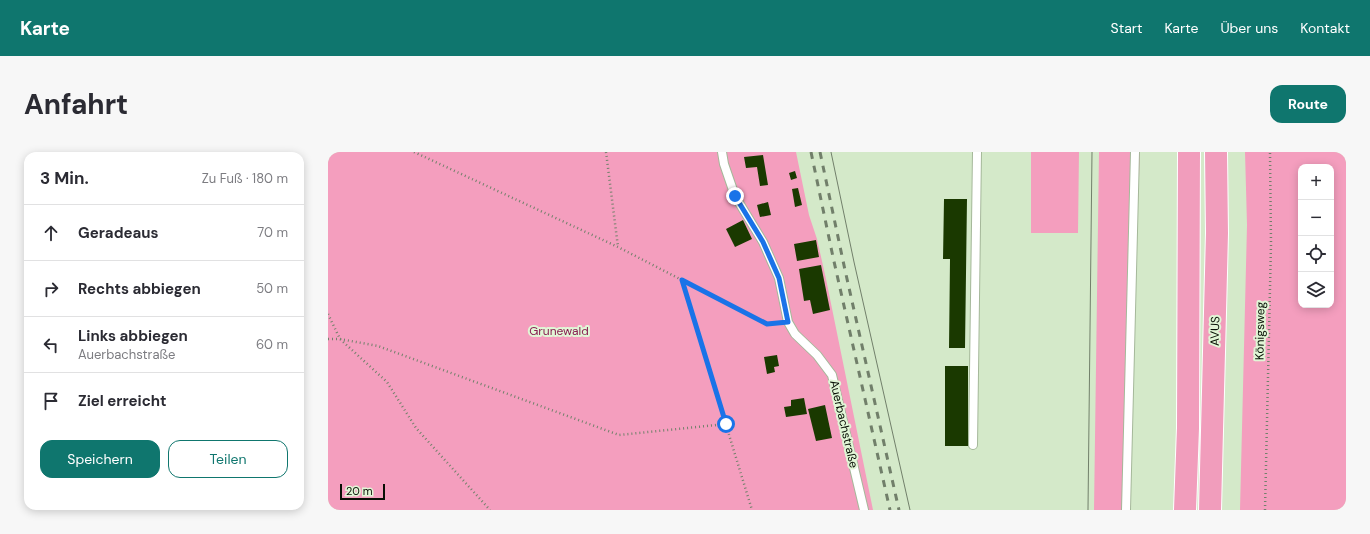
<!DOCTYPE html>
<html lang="de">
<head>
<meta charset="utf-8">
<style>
	:root { --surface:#fff; --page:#f7f7f7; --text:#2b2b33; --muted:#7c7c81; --line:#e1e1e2; --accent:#0f766e }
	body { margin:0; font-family:"DM Sans",sans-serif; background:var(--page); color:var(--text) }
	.controls { position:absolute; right:12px; top:12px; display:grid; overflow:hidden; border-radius:8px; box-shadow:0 2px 10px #0003 }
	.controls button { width:36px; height:36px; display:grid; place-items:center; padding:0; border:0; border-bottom:1px solid var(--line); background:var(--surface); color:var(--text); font:20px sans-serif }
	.scale { position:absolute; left:12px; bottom:10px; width:45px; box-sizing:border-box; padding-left:4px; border:2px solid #080f05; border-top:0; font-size:11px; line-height:14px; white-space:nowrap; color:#080f05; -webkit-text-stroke:3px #e1f6d6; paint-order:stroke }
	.stop { position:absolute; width:12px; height:12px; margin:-9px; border:3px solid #1a73e8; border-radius:50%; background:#fff }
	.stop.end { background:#1a73e8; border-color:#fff; box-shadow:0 1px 4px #0008 }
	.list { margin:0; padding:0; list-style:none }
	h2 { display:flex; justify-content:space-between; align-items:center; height:52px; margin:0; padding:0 16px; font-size:17px }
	h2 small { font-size:13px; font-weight:400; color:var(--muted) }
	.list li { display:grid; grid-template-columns:26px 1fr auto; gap:12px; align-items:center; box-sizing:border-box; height:56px; padding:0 16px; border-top:1px solid var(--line) }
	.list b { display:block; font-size:15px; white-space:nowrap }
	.list p { margin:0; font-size:13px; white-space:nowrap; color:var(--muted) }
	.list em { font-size:13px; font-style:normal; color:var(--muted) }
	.actions { display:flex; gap:8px; padding:12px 16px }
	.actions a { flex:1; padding:9px 0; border:1px solid var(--accent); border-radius:12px; text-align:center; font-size:14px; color:var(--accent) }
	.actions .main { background:var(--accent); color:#fff }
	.icon { flex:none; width:22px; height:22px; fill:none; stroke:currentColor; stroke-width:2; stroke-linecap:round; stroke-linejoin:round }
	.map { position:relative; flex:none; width:1018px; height:358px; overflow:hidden; border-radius:12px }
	header { display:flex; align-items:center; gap:24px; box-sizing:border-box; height:56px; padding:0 20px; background:var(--accent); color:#fff }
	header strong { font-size:19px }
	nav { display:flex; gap:22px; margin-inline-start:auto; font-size:14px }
	.intro { display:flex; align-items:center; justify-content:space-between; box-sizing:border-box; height:96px; padding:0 24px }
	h1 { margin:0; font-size:28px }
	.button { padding:10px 18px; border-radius:12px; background:var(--accent); color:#fff; font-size:14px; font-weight:700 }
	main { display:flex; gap:24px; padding:0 24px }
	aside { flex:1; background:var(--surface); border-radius:12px; box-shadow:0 2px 10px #0003 }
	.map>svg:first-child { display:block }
</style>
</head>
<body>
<header>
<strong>Karte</strong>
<nav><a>Start</a><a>Karte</a><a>Über uns</a><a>Kontakt</a></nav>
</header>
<div class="intro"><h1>Anfahrt</h1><a class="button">Route</a></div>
<main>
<aside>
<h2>3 Min.<small>Zu Fuß · 180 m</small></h2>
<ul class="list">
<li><svg class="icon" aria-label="ahead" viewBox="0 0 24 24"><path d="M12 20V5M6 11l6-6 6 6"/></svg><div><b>Geradeaus</b></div><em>70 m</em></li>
<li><svg class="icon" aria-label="right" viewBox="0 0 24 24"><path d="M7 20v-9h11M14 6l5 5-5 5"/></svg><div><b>Rechts abbiegen</b></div><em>50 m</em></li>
<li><svg class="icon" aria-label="left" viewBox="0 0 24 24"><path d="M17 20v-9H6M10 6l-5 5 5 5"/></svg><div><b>Links abbiegen</b><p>Auerbachstraße</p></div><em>60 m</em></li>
<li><svg class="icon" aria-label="arrive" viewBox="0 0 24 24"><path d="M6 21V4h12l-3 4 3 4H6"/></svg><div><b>Ziel erreicht</b></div></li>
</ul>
<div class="actions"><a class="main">Speichern</a><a>Teilen</a></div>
</aside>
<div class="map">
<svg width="1018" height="358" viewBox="0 0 1018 358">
	<rect width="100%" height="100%" fill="#d4e9c9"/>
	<path fill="#f49ebe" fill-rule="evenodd" d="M0 0H468L481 63 489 87 498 127 545 358H0Z
		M703 0H751L750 81H703Z
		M771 0H812L798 358H766Z
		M917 0H1018V358H912L919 73ZM973 15H1003V153H973Z"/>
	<path fill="#1a3900" d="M435 3 440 33 432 34 429 15 418 16 416 5Z
		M467 19 469 26 463 28 461 21Z
		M470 36 474 53 467 55 464 37Z
		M616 47H639L637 196H621L622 107H615Z
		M440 50 443 63 432 65 429 53Z
		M415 68 424 87 407 95 398 77Z
		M488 88 491 105 469 109 466 92Z
		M493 113 502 158 485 162 482 148 476 149 471 117Z
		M449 203 451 214 446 215 447 220 439 222 436 205Z
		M617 214H640V294H617Z
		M476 246 479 262 458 265 456 255 463 254V248Z
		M497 253 504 286 488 289 480 257Z"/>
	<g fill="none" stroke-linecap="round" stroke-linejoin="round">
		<defs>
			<path id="service" d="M394 0 396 12 407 44 435 90 451 126 460 170 467 182 489 203 504 223 536 358
				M645 293 649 0
				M798 358 807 0"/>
			<path id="motorway" d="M857 358 860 276 861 0
				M882 358 889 81 888 0"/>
		</defs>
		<use href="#service" stroke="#a5b89a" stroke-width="10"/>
		<use href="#motorway" stroke="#fff" stroke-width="24"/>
		<path stroke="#72816b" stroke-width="2.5" stroke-dasharray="1 3" stroke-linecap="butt" d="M86 0 290 95 439 172 449 171
			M278 0 290 95
			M354 129 424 358
			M0 162 12 187 59 230 88 276 162 358
			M0 187H12L50 194 291 283 398 272
			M937 358 943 92 942 0"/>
		<use href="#service" stroke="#fff" stroke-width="8"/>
		<use href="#motorway" stroke="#f19dbc" stroke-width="22"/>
		<path stroke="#717f6a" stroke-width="1" d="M503 0 526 110 582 358
			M760 358 764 0"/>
		<path stroke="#717f6a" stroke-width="3" stroke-dasharray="7 7" stroke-linecap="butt" d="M483 0 505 105 562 358
			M492 0 517 118 571 358"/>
	</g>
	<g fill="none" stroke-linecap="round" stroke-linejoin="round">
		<path stroke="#1a73e8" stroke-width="5" d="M398 272 354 128 439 172 460 170 451 126 435 90 407 44"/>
	</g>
	<g text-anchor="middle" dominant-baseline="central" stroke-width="4" stroke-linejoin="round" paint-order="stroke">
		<g font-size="12" fill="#882052" stroke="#e1f6d6">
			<text x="231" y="179">Grunewald</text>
		</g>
		<g font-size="12" fill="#080f05" stroke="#e1f6d6">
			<text transform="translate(887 179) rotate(-89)">AVUS</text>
			<text transform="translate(932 179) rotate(-89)">Königsweg</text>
			<text transform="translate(516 272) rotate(77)">Auerbachstraße</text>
		</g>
	</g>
</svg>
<div class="controls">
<button>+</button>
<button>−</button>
<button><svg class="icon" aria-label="locate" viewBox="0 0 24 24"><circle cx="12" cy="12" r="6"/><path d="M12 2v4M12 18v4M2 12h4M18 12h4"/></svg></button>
<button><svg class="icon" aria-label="layers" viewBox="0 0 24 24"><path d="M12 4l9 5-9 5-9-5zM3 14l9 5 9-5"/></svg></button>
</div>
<div class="scale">20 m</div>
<div class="stop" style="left:398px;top:272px"></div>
<div class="stop end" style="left:407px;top:44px"></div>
</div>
</main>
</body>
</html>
